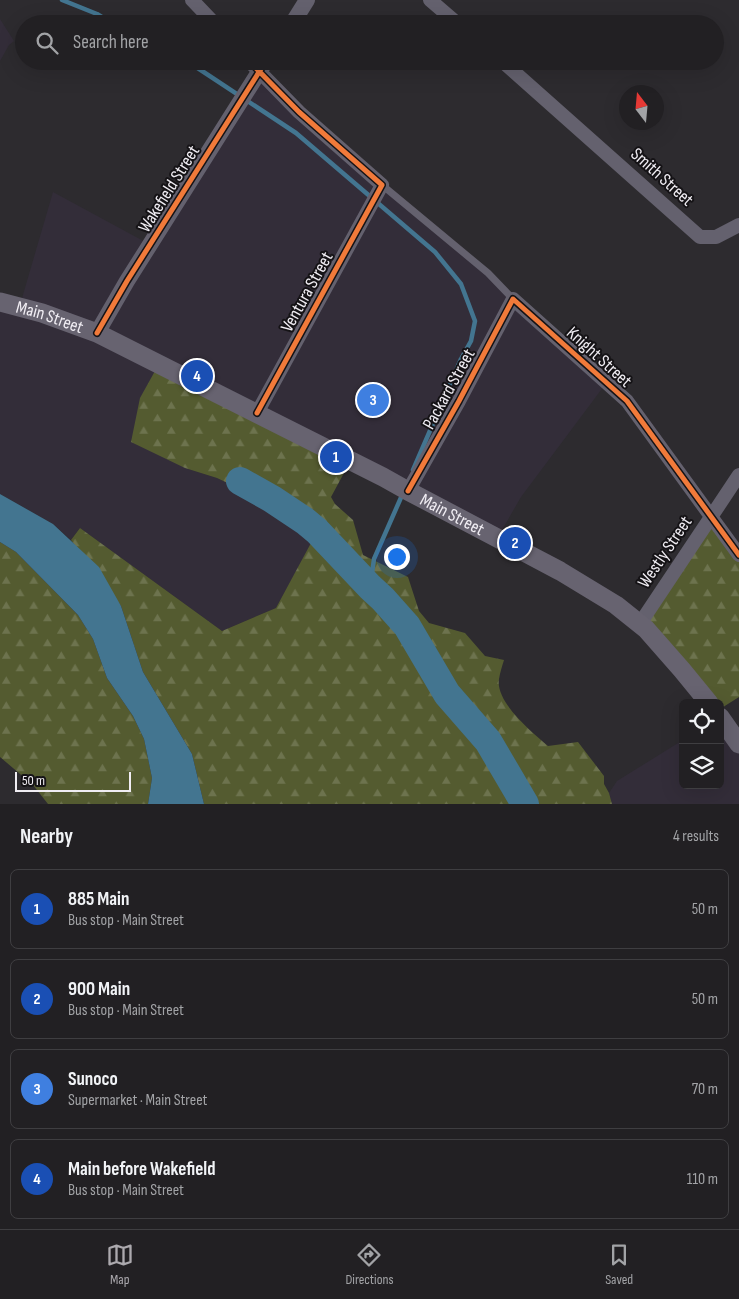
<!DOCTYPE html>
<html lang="en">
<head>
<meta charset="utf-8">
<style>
	:root { --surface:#222023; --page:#2a282b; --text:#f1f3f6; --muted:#a2a3a6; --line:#3f3e41; --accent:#aca9ae }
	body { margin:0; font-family:"Sofia Sans Condensed",sans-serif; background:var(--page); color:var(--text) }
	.controls { position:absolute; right:15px; bottom:15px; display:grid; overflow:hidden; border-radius:8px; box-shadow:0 5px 20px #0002 }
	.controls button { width:45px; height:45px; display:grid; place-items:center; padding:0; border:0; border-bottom:1px solid var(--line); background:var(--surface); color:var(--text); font:25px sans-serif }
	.compass { position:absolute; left:619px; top:85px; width:45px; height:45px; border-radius:50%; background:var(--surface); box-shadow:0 5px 20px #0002; rotate:344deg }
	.scale { position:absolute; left:15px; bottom:12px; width:116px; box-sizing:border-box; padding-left:5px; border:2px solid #f0edf3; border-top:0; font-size:14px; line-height:18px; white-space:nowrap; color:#f0edf3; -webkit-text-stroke:4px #151316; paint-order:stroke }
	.you { position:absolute; left:396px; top:556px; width:18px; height:18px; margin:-12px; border:4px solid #fff; border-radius:50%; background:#1a73e8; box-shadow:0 0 0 8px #1a73e833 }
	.badge { display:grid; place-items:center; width:32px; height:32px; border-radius:50%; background:var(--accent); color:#fff; font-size:16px; font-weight:700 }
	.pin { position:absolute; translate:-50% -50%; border:2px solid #fff; box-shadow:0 1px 5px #0006 }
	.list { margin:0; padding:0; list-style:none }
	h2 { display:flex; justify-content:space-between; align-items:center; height:65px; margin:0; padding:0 20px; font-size:21px }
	h2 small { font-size:16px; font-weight:400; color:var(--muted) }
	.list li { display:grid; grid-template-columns:32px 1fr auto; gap:15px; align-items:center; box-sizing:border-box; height:80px; margin:0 10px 10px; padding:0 10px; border:1px solid var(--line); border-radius:8px }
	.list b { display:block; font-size:19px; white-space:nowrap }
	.list p { margin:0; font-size:16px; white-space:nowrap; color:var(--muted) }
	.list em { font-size:16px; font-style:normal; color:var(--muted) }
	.icon { flex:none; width:28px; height:28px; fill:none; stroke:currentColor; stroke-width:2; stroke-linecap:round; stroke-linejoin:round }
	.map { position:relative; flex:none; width:739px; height:804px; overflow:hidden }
	.search { position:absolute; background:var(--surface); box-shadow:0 5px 20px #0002; left:15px; right:15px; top:15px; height:55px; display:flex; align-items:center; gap:12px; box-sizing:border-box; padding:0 18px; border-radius:28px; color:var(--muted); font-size:19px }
	.sheet { height:425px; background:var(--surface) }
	nav { display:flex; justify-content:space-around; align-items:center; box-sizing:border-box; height:70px; border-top:1px solid var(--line); background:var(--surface); font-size:14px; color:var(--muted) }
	nav a { display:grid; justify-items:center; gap:2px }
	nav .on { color:var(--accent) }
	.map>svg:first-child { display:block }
</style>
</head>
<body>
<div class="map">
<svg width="739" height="804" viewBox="0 0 739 804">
	<defs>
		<pattern id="forest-firs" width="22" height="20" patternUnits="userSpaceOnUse" patternTransform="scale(1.25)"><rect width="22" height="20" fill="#545b30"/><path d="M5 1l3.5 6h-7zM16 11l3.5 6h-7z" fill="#6d734e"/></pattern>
	</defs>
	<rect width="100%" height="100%" fill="#2d2b2f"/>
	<path fill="#332d39" d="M0 19 14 41 9 45 0 61Z
		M257 74 490 278 604 386 521 497 498 537 360 464 185 468 217 478 257 497 305 531 312 543 276 608 222 631 80 528 71 540 53 524 0 494V300L20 305 53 192 149 244Z
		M720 716 739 744V804H612L609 793 617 781 683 740V785H720Z"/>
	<path fill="url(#forest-firs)" d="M160 362 351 460 331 497 335 504 353 520 363 555 408 577 419 611 429 623 465 633 485 656 504 660C502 666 500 673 499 679 495 702 532 732 548 746L578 742 604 776V784L609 793 612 804H204L192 754 143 672 121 606 71 540 80 528 222 631 276 608 311 543 305 531 257 497 217 478 185 468 131 442 140 398Z
		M708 520 739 554V697L720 709V703H710L644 616Z
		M0 542 16 552 78 615 93 639 107 678 133 716 144 739 152 778 148 804H48L33 785 0 757Z"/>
	<path fill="#437590" d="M0 494 53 524 99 567 121 606 143 672 192 754 204 804H148L152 778 144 739 133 716 107 678 93 639 78 615 16 552 0 542Z"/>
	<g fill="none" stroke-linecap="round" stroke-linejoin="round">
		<path stroke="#437590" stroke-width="4.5" d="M62 0 97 14 113 24
			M187 61 296 133 435 252 461 284 475 321 471 341 461 359 413 470
			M370 587 374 559 403 493"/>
		<path stroke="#437590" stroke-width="28" d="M240 481 272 499 305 521 317 531 370 587 383 599 407 626 447 694 488 741 525 804"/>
		<path stroke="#64616e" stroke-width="7" d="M382 185 488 273 513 299"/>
		<path stroke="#64616e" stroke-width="14" d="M192 0 215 24
			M430 0 458 24
			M249 61 299 112 382 185 257 413
			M502 61 700 237H716L739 225
			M408 491 459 401 513 299 627 401 739 555
			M639 625 739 475"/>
		<path stroke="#64616e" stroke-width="16" d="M292 24 307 0
			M97 333 127 281 266 61"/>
		<g stroke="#676370" stroke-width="19">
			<path id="s1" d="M0 302 42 313 97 333 383 477 408 491 560 571 616 605 646 629 682 670 709 703"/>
			<path d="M720 717 739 744"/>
		</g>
		<defs>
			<path id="cycleway" d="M249 61 299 112 382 185 257 413
				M97 333 127 281 266 61
				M408 491 459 401 513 299 627 401 739 555"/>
		</defs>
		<use href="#cycleway" stroke="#151316" stroke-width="8"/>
		<use href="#cycleway" stroke="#f17a3a" stroke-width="5"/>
	</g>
	<g text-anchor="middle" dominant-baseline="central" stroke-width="4" stroke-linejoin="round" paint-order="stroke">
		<g font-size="18" fill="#f0edf3" stroke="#151316">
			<text transform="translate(662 177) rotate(42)">Smith Street</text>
			<text transform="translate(169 189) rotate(-58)">Wakefield Street</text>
			<text transform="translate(307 292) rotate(-61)">Ventura Street</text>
			<text stroke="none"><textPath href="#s1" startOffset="52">Main Street</textPath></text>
			<text transform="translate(599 357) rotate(42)">Knight Street</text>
			<text transform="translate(449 389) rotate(-61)">Packard Street</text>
			<text stroke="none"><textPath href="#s1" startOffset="501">Main Street</textPath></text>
			<text transform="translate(665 552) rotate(-56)">Westly Street</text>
		</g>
	</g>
</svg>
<div class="controls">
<button><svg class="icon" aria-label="locate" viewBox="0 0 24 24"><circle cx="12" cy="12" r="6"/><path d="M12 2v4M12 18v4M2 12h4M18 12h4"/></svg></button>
<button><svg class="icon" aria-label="layers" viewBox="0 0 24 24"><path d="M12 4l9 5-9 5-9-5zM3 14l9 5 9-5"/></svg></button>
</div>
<svg class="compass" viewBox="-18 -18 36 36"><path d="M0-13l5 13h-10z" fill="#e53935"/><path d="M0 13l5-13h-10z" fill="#a2a3a6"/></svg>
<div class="scale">50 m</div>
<div class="you"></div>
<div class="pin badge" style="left:336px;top:457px;background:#1a4fb4">1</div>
<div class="pin badge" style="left:515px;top:543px;background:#1a4fb4">2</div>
<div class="pin badge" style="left:373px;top:400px;background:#3f7fe0">3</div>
<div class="pin badge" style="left:197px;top:376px;background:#1a4fb4">4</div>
<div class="search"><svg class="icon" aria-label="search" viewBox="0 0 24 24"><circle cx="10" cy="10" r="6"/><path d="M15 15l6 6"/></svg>Search here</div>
</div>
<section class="sheet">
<h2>Nearby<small>4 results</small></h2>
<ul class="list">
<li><span class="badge" style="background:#1a4fb4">1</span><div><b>885 Main</b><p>Bus stop · Main Street</p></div><em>50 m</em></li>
<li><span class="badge" style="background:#1a4fb4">2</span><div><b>900 Main</b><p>Bus stop · Main Street</p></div><em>50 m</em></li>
<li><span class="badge" style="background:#3f7fe0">3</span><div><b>Sunoco</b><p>Supermarket · Main Street</p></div><em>70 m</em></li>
<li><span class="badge" style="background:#1a4fb4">4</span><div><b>Main before Wakefield</b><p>Bus stop · Main Street</p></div><em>110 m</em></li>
</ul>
</section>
<nav>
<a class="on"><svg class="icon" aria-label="map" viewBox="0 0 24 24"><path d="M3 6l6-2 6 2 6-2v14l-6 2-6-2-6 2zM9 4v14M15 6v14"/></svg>Map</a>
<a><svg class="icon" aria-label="directions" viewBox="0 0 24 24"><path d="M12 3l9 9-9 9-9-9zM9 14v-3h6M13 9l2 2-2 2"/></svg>Directions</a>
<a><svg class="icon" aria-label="saved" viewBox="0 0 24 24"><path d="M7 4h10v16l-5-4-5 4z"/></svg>Saved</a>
</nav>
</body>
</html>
